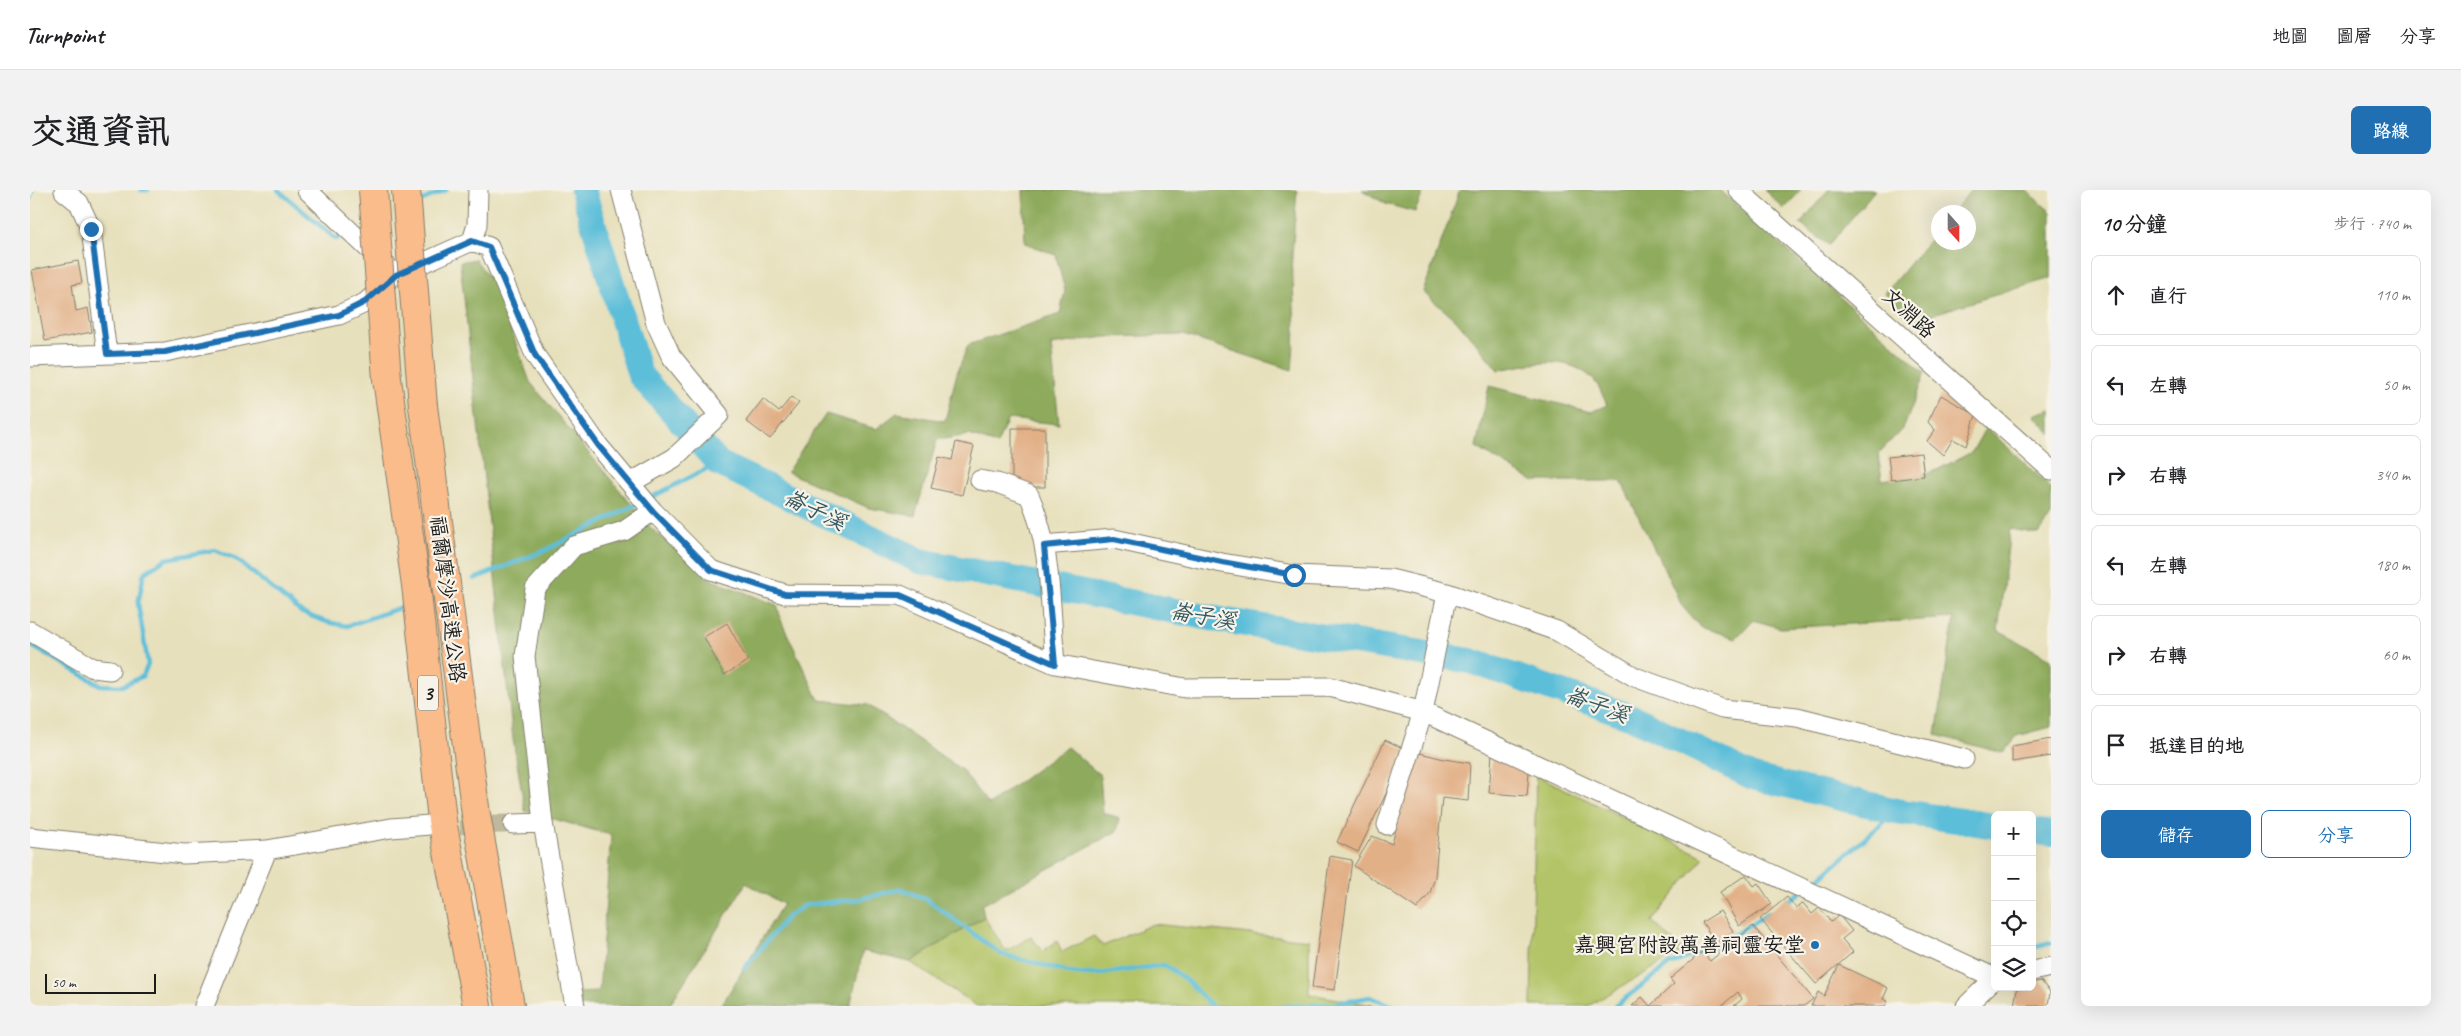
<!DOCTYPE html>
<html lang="zh-TW">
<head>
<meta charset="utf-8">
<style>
	:root { --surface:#fff; --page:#f2f2f2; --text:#202124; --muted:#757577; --line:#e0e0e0; --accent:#1f6fb2 }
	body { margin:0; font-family:Caveat,"LXGW WenKai TC",sans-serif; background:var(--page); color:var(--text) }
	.controls { position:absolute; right:15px; bottom:15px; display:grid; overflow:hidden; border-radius:8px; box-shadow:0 5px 20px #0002 }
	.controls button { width:45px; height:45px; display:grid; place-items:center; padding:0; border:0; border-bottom:1px solid var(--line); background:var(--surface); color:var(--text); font:25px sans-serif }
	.compass { position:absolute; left:1901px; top:15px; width:45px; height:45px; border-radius:50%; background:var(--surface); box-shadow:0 5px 20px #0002; rotate:159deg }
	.scale { position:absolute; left:15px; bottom:12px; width:111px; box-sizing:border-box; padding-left:5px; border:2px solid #1c1c1c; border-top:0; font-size:14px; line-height:18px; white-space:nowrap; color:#1c1c1c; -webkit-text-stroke:4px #f7f3e8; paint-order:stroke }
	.stop { position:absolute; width:15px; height:15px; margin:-11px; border:4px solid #1f6fb2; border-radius:50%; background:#fff }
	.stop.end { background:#1f6fb2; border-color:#fff; box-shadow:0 1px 5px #0008 }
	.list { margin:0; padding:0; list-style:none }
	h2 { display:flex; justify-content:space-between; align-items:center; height:65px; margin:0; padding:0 20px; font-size:21px }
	h2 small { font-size:16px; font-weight:400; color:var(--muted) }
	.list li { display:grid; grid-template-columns:32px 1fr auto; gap:15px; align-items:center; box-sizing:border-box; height:80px; margin:0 10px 10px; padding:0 10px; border:1px solid var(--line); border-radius:8px }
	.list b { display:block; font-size:19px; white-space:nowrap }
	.list em { font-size:16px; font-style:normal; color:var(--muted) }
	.actions { display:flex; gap:10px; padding:15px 20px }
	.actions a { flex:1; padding:11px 0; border:1px solid var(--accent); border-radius:8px; text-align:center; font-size:18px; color:var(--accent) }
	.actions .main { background:var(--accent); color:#fff }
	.icon { flex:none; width:28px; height:28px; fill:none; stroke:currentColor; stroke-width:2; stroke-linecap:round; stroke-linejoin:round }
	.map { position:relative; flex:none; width:2021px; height:816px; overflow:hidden; border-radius:8px }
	header { display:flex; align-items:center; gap:30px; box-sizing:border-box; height:70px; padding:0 25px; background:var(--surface); border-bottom:1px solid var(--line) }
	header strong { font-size:24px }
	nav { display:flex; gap:28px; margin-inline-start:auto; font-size:18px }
	.intro { display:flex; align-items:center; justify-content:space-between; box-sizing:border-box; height:120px; padding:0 30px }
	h1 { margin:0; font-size:35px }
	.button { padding:12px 22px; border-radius:8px; background:var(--accent); color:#fff; font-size:18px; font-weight:700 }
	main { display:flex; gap:30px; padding:0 30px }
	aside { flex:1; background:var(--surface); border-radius:8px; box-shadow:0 5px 20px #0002 }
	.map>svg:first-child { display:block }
</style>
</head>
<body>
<header>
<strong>Turnpoint</strong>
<nav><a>地圖</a><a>圖層</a><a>分享</a></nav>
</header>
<div class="intro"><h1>交通資訊</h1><a class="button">路線</a></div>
<main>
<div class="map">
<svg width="2021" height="816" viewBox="0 0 2021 816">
	<rect width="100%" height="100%" fill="#f7f3e8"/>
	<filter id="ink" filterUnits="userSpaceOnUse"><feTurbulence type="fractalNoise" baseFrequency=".02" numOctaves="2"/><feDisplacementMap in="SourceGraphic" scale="10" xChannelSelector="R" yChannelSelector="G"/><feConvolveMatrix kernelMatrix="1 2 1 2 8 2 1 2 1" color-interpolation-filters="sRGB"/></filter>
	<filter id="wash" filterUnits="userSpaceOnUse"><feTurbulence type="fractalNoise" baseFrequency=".0096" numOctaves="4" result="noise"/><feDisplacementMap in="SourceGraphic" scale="20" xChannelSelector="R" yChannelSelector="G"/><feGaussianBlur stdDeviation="1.12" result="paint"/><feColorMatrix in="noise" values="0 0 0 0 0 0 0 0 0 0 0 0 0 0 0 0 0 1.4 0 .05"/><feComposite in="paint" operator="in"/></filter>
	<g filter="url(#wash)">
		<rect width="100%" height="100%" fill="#e7e0bc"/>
		<path fill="#b3c468" stroke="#687042" d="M1506 585 1674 667 1622 731 1653 761 1558 816H1501Z
			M954 727 976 761 1001 747 1013 761 1027 751 1032 762 1064 746 1073 756 1123 734 1279 750V804L1348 816H947L880 772Z"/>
		<path fill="#8eaa5c" stroke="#55633c" d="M993 0H1267L1262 65 1265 140 1262 180 1153 145 1075 147 1021 155 1029 234 978 229 967 254 939 245 907 250 885 326 839 318 757 282 796 224 846 239 867 223 915 231 927 183 938 155 1030 124 1035 101 1026 65 995 53Z
			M1332 0H1394L1385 22 1356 14Z
			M1430 0H1690L1895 183 1874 237 1848 264 1852 290 1901 283 1942 262 1956 237 2021 298V326L2009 344 1980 339 1968 441 2021 469V537L1987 546 1973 563 1906 545 1924 428 1751 438 1723 430 1706 448 1670 437 1652 416 1591 291H1502L1446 257 1459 196 1561 222 1577 215C1574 209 1571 200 1567 194 1542 162 1502 174 1468 180L1428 132 1393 102Z
			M1734 0H1771L1754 19Z
			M1798 0H1845L1799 55 1770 34Z
			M1941 0H1996L2021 22V88L1884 130 1855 103 1908 39V52H1938V22H1923Z
			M445 69 465 96 500 192 621 338 682 390 747 415 752 433 789 510 838 515 932 580 958 615 1037 557 1070 585 1073 623 1090 628 1087 641 952 715 954 727 880 772 833 761 820 816H691L753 714 716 693 639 816H546L543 803 569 802 581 645 495 621 483 549 430 72Z
			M2021 219V244L2004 225Z"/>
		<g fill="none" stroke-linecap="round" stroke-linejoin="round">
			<path stroke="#5bbed9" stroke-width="4.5" d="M111 0H118
				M248 0 306 49 315 44
				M0 9 2 0
				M386 13 416 0
				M618 309 688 273
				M444 389 516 360 611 312
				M0 455 70 495 92 496 113 486 118 474 108 414 114 383 136 369 185 360 206 369 272 423 297 432 317 436 372 417
				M1781 696 1866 621
				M1756 712 1770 703
				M2002 758 2021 753
				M714 779 757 727 775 715 830 709 871 699 896 709 971 764 1046 784H1069L1135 775 1158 792 1182 816
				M1958 779 1965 774
				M1254 816 1303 814 1340 807 1364 816
				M1585 816 1639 775 1685 757 1738 723"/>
			<path stroke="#5bbed9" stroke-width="26" d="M553 0 610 185 688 273 890 371 1191 430 1441 471 1602 527 1723 587 1866 621 1965 636
				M2002 641 2021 644"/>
		</g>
		<g id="blocks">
			<path fill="#e2b087" d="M48 71 52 93 42 95 46 121 58 118 62 142 15 151 2 80Z
				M1911 205 1946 225 1936 256 1923 249 1913 265 1897 251 1905 240 1898 232Z
				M761 207 769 213 740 249 716 231 733 209 749 222Z
				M982 238H1015V297H982Z
				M926 252 944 256 932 305 901 298 909 267 922 270Z
				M1891 263 1894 286 1861 290 1858 267Z
				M697 433 718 471 694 485 674 447Z
				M2021 549V566L1982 572V556Z
				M1355 550 1377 560 1328 662 1307 652Z
				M1386 562 1414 569 1440 573 1438 611 1412 608 1405 687 1400 703 1387 719 1324 676 1342 646 1362 654Z
				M1462 563 1499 582 1497 606 1459 603Z
				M1300 666 1322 670 1305 800 1282 797Z
				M1716 685 1724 696 1728 693 1742 714 1709 736 1690 702Z
				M1757 707 1766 718 1773 713 1782 724 1789 718 1801 732 1809 725 1822 741 1812 749 1823 762 1786 794 1730 729Z
				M1690 721 1703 741 1686 753 1672 732Z
				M1723 736 1783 809 1774 816H1704L1712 809 1708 802 1691 816H1602L1612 807 1620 816 1644 794 1640 789 1672 762 1680 771Z
				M1809 775 1858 798 1853 809 1858 811 1855 816H1781L1788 802 1794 806Z
				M2011 791 2020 802 2018 816H1984L1987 798 2002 797V793Z"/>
		</g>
	</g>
	<g filter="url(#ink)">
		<use href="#blocks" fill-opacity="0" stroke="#827e6c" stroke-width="1"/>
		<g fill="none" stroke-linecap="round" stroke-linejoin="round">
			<path stroke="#beb99c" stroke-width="19" stroke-dasharray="19 9" stroke-linecap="butt" d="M402 635 483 634"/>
			<defs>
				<path id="minor" d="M277 0 366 85 442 51 459 57 505 165 568 255 623 321 681 380 755 404 870 405 1025 474 1155 498 1300 497 1393 522 1965 788
					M591 0 626 133 641 166 689 225 644 268 600 293
					M1708 0 2021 280
					M34 1 49 13 61 39 77 164
					M442 51 447 35 448 0
					M0 167 135 162 309 125 335 113 356 94
					M950 290 967 293 999 305C1022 356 1020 419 1025 474
					M1014 355 1084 349 1192 373 1264 385 1360 389 1417 403
					M0 441 63 478 80 480
					M483 634 513 633
					M1357 635 1393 522 1417 403 1527 441 1605 487 1692 519 1767 527 1934 569
					M0 647 154 664 237 660 361 638 400 635
					M2002 781 2021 777
					M174 816 237 660
					M545 816 513 633 495 466 505 399 544 356 594 341 623 321
					M1936 816 1965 788"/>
				<path id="highway" d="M357 189 386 395 412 630 447 816
					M393 216 446 625 480 816"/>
			</defs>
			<use href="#minor" stroke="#827e6c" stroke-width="21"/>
			<use href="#highway" stroke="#827e6c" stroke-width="30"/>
			<use href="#minor" stroke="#fff" stroke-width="19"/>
			<use href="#highway" stroke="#fabc8b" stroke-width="28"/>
			<defs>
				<path id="highway-bridge" d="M343 0 357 189
					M376 0 393 216"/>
			</defs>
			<use href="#highway-bridge" stroke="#827e6c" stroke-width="30" stroke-linecap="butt"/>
			<use href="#highway-bridge" stroke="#fabc8b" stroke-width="28"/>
		</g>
	</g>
	<g fill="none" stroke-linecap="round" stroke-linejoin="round" filter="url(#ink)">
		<path stroke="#1f6fb2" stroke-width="6" d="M61 39 77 164 135 162 309 125 335 112 366 85 442 51 459 57 505 165 568 255 623 321 681 380 755 404 870 405 1025 474 1014 356 1084 349 1192 372 1264 385"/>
	</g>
	<circle fill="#1f6fb2" stroke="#f7f3e8" stroke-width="2" cx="1785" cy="755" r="5"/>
	<g text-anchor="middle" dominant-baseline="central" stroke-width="4.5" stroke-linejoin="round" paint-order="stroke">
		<rect fill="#f7f3e8" stroke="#5e5c59" stroke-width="1" x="388" y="485.5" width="20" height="35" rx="4"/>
		<g font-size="20" font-weight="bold" fill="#1c1c1c">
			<text x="398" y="503">3</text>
		</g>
		<g font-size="21" fill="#1c1c1c" stroke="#f7f3e8">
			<text transform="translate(1879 123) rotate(42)">文淵路</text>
			<text transform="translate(418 409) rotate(83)">福爾摩沙高速公路</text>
		</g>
		<g font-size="21" fill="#1c1c1c" stroke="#f7f3e8" text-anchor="end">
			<text x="1775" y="755">嘉興宮附設萬善祠靈安堂</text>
		</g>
		<g font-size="22" font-style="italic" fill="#32555e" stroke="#f7f3e8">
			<text transform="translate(785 320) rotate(26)">崙子溪</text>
			<text transform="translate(1173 426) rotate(10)">崙子溪</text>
			<text transform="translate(1567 515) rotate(20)">崙子溪</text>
		</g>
	</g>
</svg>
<div class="controls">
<button>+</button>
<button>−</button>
<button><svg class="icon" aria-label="locate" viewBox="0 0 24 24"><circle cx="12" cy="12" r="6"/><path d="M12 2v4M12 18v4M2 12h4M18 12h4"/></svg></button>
<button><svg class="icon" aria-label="layers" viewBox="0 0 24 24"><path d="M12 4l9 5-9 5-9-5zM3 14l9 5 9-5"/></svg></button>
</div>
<svg class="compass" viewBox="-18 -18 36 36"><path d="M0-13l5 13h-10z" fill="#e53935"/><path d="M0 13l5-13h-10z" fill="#757577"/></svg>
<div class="scale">50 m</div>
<div class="stop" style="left:1264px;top:385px"></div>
<div class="stop end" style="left:61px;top:39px"></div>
</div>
<aside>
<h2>10 分鐘<small>步行 · 740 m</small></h2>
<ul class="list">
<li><svg class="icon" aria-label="ahead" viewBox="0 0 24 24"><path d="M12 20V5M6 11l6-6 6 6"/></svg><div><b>直行</b></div><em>110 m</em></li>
<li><svg class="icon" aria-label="left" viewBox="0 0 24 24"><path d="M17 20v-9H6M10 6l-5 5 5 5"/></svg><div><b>左轉</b></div><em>50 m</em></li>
<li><svg class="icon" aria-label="right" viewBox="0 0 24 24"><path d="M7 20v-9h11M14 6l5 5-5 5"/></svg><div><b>右轉</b></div><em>340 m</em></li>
<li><svg class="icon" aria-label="left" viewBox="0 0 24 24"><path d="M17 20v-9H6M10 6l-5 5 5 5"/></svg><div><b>左轉</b></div><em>180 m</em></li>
<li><svg class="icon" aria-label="right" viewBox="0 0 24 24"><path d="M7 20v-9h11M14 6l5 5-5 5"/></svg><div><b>右轉</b></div><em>60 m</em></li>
<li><svg class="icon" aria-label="arrive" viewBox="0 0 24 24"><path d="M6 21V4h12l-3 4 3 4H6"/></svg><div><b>抵達目的地</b></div></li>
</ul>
<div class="actions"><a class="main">儲存</a><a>分享</a></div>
</aside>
</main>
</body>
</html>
